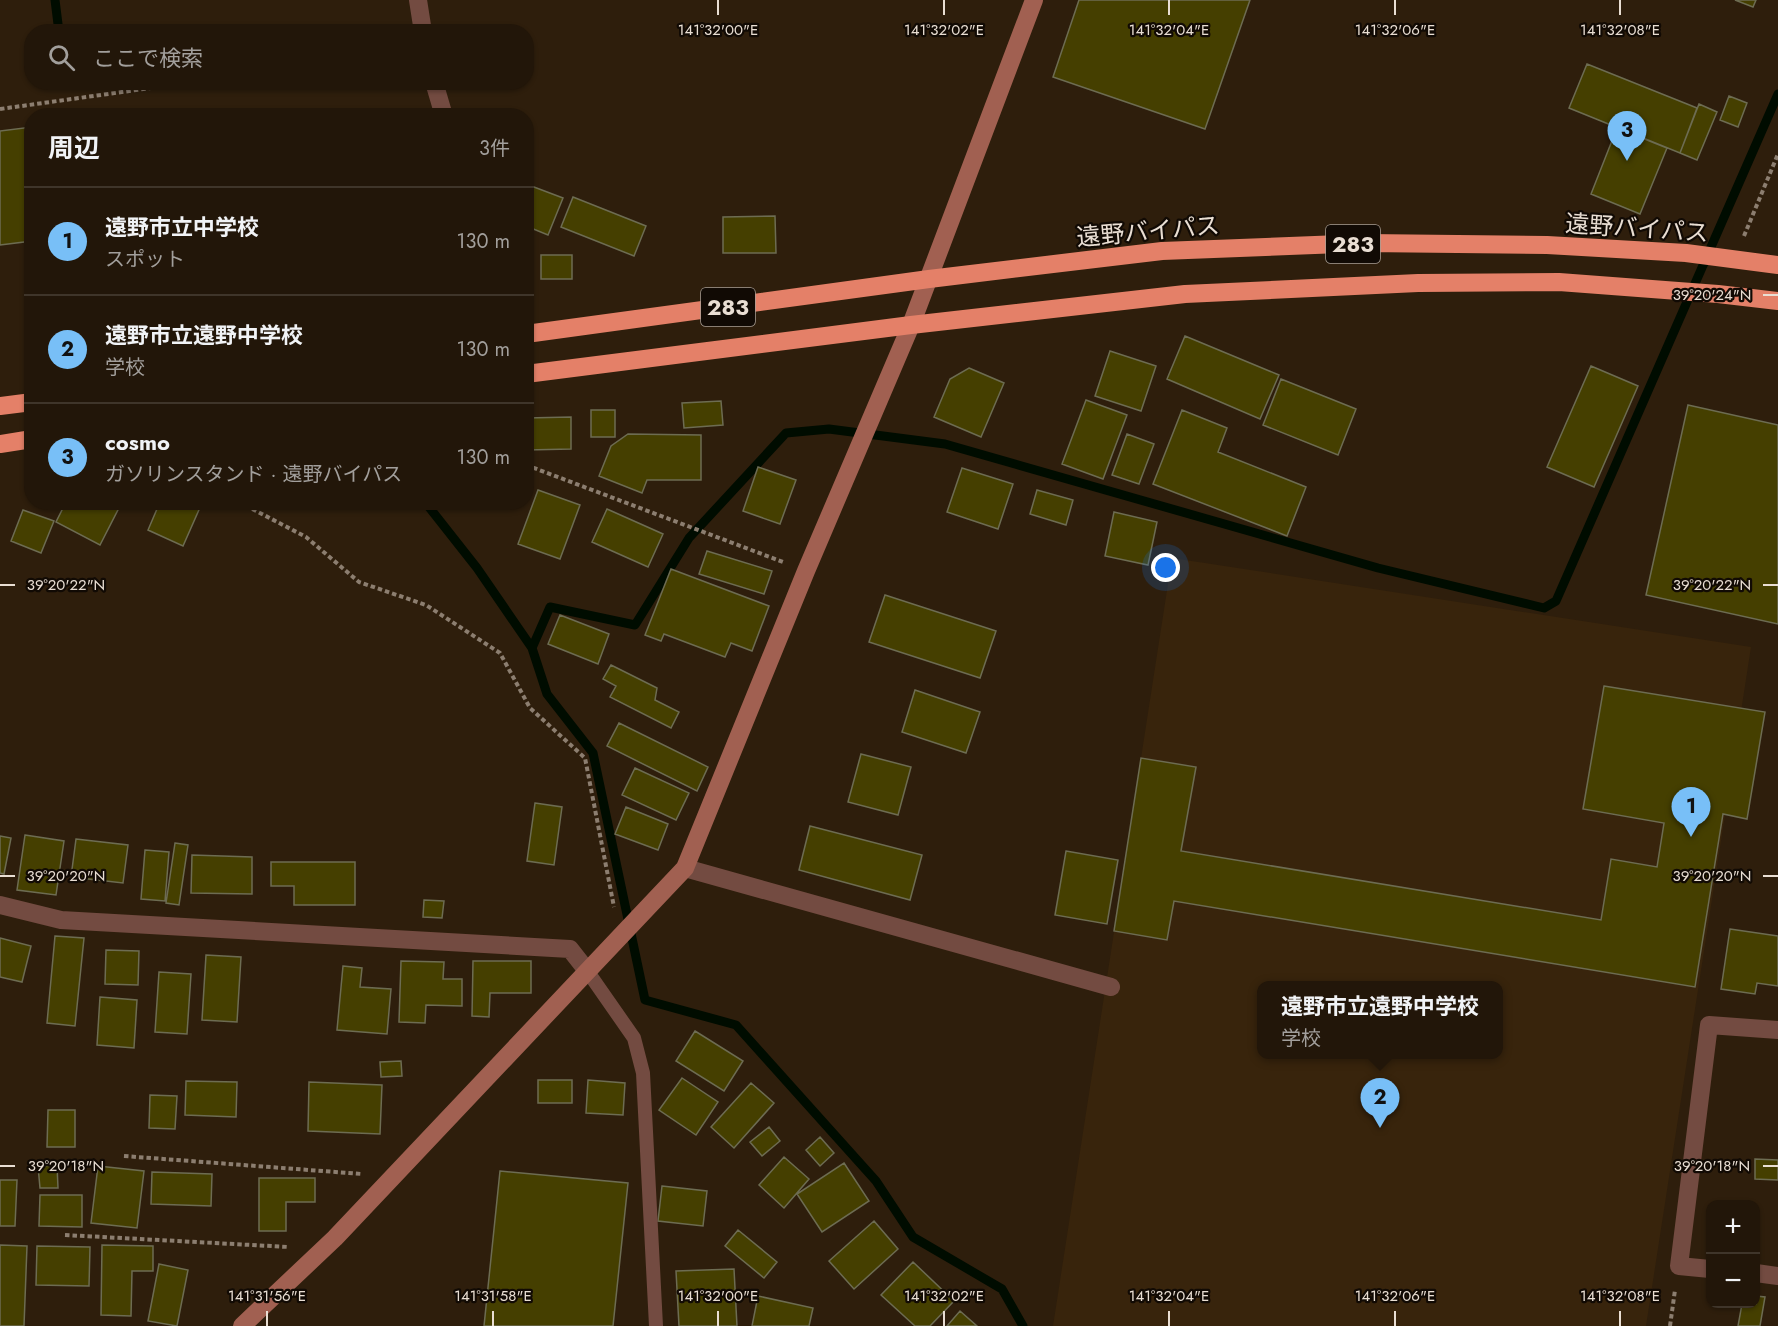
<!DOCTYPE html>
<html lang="ja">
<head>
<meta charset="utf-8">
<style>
	:root { --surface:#221609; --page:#2e2317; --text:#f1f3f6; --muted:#a29f9c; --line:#3f352a; --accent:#78bff7 }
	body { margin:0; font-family:Jost,"Noto Sans JP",sans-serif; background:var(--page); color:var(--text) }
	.controls { position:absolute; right:18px; bottom:18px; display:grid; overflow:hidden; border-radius:12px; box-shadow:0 2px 4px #0004 }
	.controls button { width:54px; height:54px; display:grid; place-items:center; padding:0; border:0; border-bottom:2px solid var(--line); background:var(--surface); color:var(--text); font:30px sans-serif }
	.you { position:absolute; left:1166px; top:568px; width:21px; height:21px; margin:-15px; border:4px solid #fff; border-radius:50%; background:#1a73e8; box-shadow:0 0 0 9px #1a73e833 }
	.badge { display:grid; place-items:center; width:39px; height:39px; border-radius:50%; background:var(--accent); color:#111; font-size:20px; font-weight:700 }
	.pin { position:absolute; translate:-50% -50px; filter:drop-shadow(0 2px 3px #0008) }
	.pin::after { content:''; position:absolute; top:32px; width:21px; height:18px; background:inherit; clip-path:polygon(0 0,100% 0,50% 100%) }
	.popup { position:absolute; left:1257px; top:981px; width:246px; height:78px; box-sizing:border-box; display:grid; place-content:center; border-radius:12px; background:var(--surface); filter:drop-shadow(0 2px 4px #0005); font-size:20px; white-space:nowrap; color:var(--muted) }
	.popup b { font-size:22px; color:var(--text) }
	.popup::after { content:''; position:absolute; left:50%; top:100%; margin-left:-12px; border:12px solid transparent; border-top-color:var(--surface) }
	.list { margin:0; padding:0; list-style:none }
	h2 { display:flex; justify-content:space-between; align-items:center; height:78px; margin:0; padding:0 24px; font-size:26px }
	h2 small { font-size:20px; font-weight:400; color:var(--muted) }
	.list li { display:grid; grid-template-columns:39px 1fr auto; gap:18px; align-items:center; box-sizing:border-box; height:108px; padding:0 24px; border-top:2px solid var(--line) }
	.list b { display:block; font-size:22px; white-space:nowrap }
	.list p { margin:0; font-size:20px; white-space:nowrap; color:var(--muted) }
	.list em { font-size:20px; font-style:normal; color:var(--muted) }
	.icon { flex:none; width:33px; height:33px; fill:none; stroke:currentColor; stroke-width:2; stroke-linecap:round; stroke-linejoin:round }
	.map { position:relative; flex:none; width:1778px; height:1326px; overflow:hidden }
	.search { position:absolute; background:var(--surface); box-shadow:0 2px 4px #0004; left:24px; top:24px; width:510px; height:66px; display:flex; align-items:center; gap:15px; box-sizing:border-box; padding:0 21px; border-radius:24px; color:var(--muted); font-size:22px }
	.panel { position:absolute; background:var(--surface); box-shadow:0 2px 4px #0004; left:24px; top:108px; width:510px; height:402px; border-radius:24px }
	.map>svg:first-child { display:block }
</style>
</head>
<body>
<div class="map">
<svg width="1778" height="1326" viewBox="0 0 1778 1326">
	<rect width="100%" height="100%" fill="#2e1e0c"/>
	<path fill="#38240c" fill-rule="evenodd" d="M1172 558 1751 647 1646 1326H1053ZM1262 986H1498V1054H1262Z"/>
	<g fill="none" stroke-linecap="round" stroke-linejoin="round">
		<path stroke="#000c00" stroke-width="9" d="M55 0 59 32
			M66 82 67 83
			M425 502 477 568 532 648 547 694 593 753 645 1000 736 1025 876 1181 913 1237 1002 1289 1023 1326
			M532 648 550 607 635 625 689 538 786 433 829 429 945 444 1378 568 1544 608 1556 601 1778 94"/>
	</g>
	<path fill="#453f00" stroke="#6d6c52" stroke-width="1.5" d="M1079 0H1250L1205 129 1053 77Z
		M1735 0H1756L1753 7Z
		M1587 64 1697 108 1680 153 1569 108Z
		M1729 96 1747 103 1738 127 1720 120Z
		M1699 104 1717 112 1697 160 1680 153Z
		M32 127V241L0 245V131Z
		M1617 128 1667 148 1640 214 1591 194Z
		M526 184 563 198 548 235 526 226Z
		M573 197 646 226 634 256 561 227Z
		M775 216 776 253H723V217Z
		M541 255H572V279H541Z
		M1185 336 1279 375 1260 419 1167 379Z
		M1110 351 1156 366 1141 411 1095 396Z
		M1591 366 1638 386 1594 487 1547 467Z
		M969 368 1004 383 981 437 934 417 950 379Z
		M1281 379 1356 409 1338 455 1263 425Z
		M1086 400 1127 415 1103 479 1062 464Z
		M721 401 723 425 684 428 682 403Z
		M1688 405 1778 425V624L1646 595Z
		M591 410H615V437H591Z
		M1182 410 1227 428 1218 452 1306 487 1287 536 1153 484Z
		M571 417V449L526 450V418Z
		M628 434 701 435V480H647L642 493 599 476 611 446Z
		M1127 434 1154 444 1139 484 1112 475Z
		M758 467 796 480 780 524 743 511Z
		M962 468 1013 484 998 529 947 512Z
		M538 490 580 505 560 559 518 544Z
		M1037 490 1073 500 1066 525 1030 514Z
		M66 502H118L121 504 100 545 56 522Z
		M160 502 202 503 183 546 148 530Z
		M306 502H325L322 509Z
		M607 509 663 534 648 567 592 542Z
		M23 510 54 521 41 553 11 541Z
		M1114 512 1157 522 1148 565 1105 556Z
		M707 551 772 571 764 594 699 574Z
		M671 569 769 606 752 651 731 643 725 657 664 634 661 641 645 635Z
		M885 595 996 631 980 678 869 642Z
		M560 615 609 634 598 664 548 644Z
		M611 665 657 688 655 700 679 712 671 728 610 697 616 686 603 679Z
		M1604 686 1765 712 1747 819 1723 814 1695 987 1174 901 1167 940 1114 931 1141 758 1196 767 1181 851 1601 920 1611 859 1657 867 1664 823 1583 809Z
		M915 690 980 712 966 753 902 732Z
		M619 723 708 767 697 791 607 746Z
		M861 754 911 767 898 815 848 802Z
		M635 768 689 793 676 820 622 795Z
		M535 803 562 807 554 865 527 861Z
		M626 807 668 824 658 850 615 834Z
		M810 826 922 855 910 900 799 870Z
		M25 835 64 841 56 895 17 890Z
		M0 836 11 838 4 874 0 873Z
		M76 839 128 845 123 883 71 877Z
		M175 843 188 845 179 905 166 903Z
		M145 850 169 852 165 901 141 899Z
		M1066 851 1118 860 1107 924 1055 915Z
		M192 855 252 857V894L191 893Z
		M271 862H355V905H294V886H271Z
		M424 900 444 901 442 918 423 917Z
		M1730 929 1778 936V986L1757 983 1755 994 1721 989Z
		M55 936 84 938 75 1026 47 1023Z
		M0 938 31 946 22 982 0 977Z
		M106 950 139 951 138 985 105 984Z
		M206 955 241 957 237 1022 202 1020Z
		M401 961 444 962 443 979H462V1006L426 1005 425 1023 399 1022Z
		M473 961H531V993H490L489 1017 472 1016Z
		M343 966 362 968 360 987 391 989 387 1034 337 1030Z
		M159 972 191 974 187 1034 155 1032Z
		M100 997 137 1000 134 1048 97 1045Z
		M695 1031 743 1061 724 1091 676 1061Z
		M401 1061 402 1076 381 1077 380 1062Z
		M682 1078 718 1102 696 1135 659 1110Z
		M538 1080H572V1103H538Z
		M588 1080 625 1083 623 1115 586 1113Z
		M186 1081 237 1082 236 1117 185 1115Z
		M309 1082 382 1085 380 1134 308 1131Z
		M751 1083 774 1103 734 1148 711 1127Z
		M150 1095 177 1096 175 1129 149 1128Z
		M48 1110H75V1147H47Z
		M769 1127 780 1141 762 1156 750 1142Z
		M820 1137 834 1153 820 1166 806 1150Z
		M784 1157 809 1179 784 1208 759 1185Z
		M1755 1159 1778 1160V1180L1755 1179Z
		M844 1163 869 1201 822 1232 797 1194Z
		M57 1165 58 1188H40L38 1166Z
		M98 1166 144 1171 137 1228 91 1223Z
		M500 1171 628 1183 613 1326H484Z
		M152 1172 212 1174 211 1206 151 1204Z
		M259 1178H315V1202H286V1231H259Z
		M0 1180H17L15 1226H0Z
		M662 1186 707 1191 703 1226 658 1221Z
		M40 1195H82V1227L39 1226Z
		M874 1221 898 1249 854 1289 829 1261Z
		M738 1230 777 1262 764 1278 725 1246Z
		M0 1245 27 1246 24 1326H0Z
		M102 1245 153 1246V1271H132L131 1316 101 1315Z
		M37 1246 90 1247 89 1286 36 1285Z
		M913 1262 954 1301 930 1326H915L881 1295Z
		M159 1264 188 1270 177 1326 148 1321Z
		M734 1269 737 1326H679L676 1271Z
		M758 1296 813 1308 809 1326H752Z
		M1756 1296 1765 1297 1760 1326H1738L1742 1304H1756Z
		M960 1311 977 1326H947Z"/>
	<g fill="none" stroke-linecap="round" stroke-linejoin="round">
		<path stroke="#8c7e70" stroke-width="4" stroke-dasharray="4.5 3" stroke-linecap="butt" d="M0 109 194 82
			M1744 236 1778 154
			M526 465 783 562
			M239 502 306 537 359 582 426 605 500 653 530 708 585 758 614 907
			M124 1156 362 1174
			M65 1235 289 1247
			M1670 1326 1675 1290"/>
		<path stroke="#734b41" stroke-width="14" d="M588 972 634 1038 643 1073 656 1326"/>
		<path stroke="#734b41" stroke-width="18" d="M418 0 423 32
			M434 82 444 116
			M685 868 1111 987
			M0 905 61 920 570 949 588 972
			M1710 1269 1679 1266 1709 1025 1778 1030
			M1756 1273 1778 1276"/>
		<path stroke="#a16051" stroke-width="18" d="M242 1326 335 1238 685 868 806 571 911 325 1034 0"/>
		<path stroke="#e48068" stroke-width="18" d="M526 334 929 279 1162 251 1366 243 1547 245 1686 253 1778 265
			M526 374 911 325 1185 294 1418 283 1559 282 1718 294 1778 301
			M0 406 32 402
			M0 444 32 439"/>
	</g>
	<path fill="none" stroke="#e9ded3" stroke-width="2" d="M718 0V15M944 0V15M1169 0V15M1395 0V15M1620 0V15M1763 295H1778M0 585H15M1763 585H1778M0 876H15M1763 876H1778M0 1166H15M1763 1166H1778M267 1311V1326M493 1311V1326M718 1311V1326M944 1311V1326M1169 1311V1326M1395 1311V1326M1620 1311V1326"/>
	<g text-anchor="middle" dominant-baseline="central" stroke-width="4.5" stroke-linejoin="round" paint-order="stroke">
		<g fill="#110a04" stroke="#a89e95" stroke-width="1.5">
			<rect x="1326" y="225" width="54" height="38" rx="4.5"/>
			<rect x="701" y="288" width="54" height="38" rx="4.5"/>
		</g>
		<g font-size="22" font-weight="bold" fill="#e9ded3">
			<text x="1353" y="244">283</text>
			<text x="728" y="307">283</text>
		</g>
		<g font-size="24" fill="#e9ded3" stroke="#110a04">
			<text transform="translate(1637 228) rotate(4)">遠野バイパス</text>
			<text transform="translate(1148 231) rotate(-5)">遠野バイパス</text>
		</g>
	</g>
	<g font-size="15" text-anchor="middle" fill="#e9ded3" stroke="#110a04" stroke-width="4.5" stroke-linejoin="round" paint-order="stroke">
		<text x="718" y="35">141°32'00"E</text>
		<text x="944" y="35">141°32'02"E</text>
		<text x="1169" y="35">141°32'04"E</text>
		<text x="1395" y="35">141°32'06"E</text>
		<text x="1620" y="35">141°32'08"E</text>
		<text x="1712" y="300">39°20'24"N</text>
		<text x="66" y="590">39°20'22"N</text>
		<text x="1712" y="590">39°20'22"N</text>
		<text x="66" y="881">39°20'20"N</text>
		<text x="1712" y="881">39°20'20"N</text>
		<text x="66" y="1171">39°20'18"N</text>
		<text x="1712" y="1171">39°20'18"N</text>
		<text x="267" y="1301">141°31'56"E</text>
		<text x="493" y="1301">141°31'58"E</text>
		<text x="718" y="1301">141°32'00"E</text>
		<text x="944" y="1301">141°32'02"E</text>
		<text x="1169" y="1301">141°32'04"E</text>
		<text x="1395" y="1301">141°32'06"E</text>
		<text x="1620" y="1301">141°32'08"E</text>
	</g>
</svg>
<div class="controls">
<button>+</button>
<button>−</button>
</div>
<div class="you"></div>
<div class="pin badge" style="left:1691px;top:837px">1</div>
<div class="pin badge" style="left:1380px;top:1128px">2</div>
<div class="popup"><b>遠野市立遠野中学校</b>学校</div>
<div class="pin badge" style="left:1627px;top:161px">3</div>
<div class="search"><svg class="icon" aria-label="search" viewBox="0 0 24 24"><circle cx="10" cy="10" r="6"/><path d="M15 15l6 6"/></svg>ここで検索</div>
<section class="panel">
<h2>周辺<small>3件</small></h2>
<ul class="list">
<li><span class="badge">1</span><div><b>遠野市立中学校</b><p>スポット</p></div><em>130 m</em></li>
<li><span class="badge">2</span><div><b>遠野市立遠野中学校</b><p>学校</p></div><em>130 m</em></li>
<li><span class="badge">3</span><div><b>cosmo</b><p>ガソリンスタンド · 遠野バイパス</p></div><em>130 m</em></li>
</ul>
</section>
</div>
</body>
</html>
